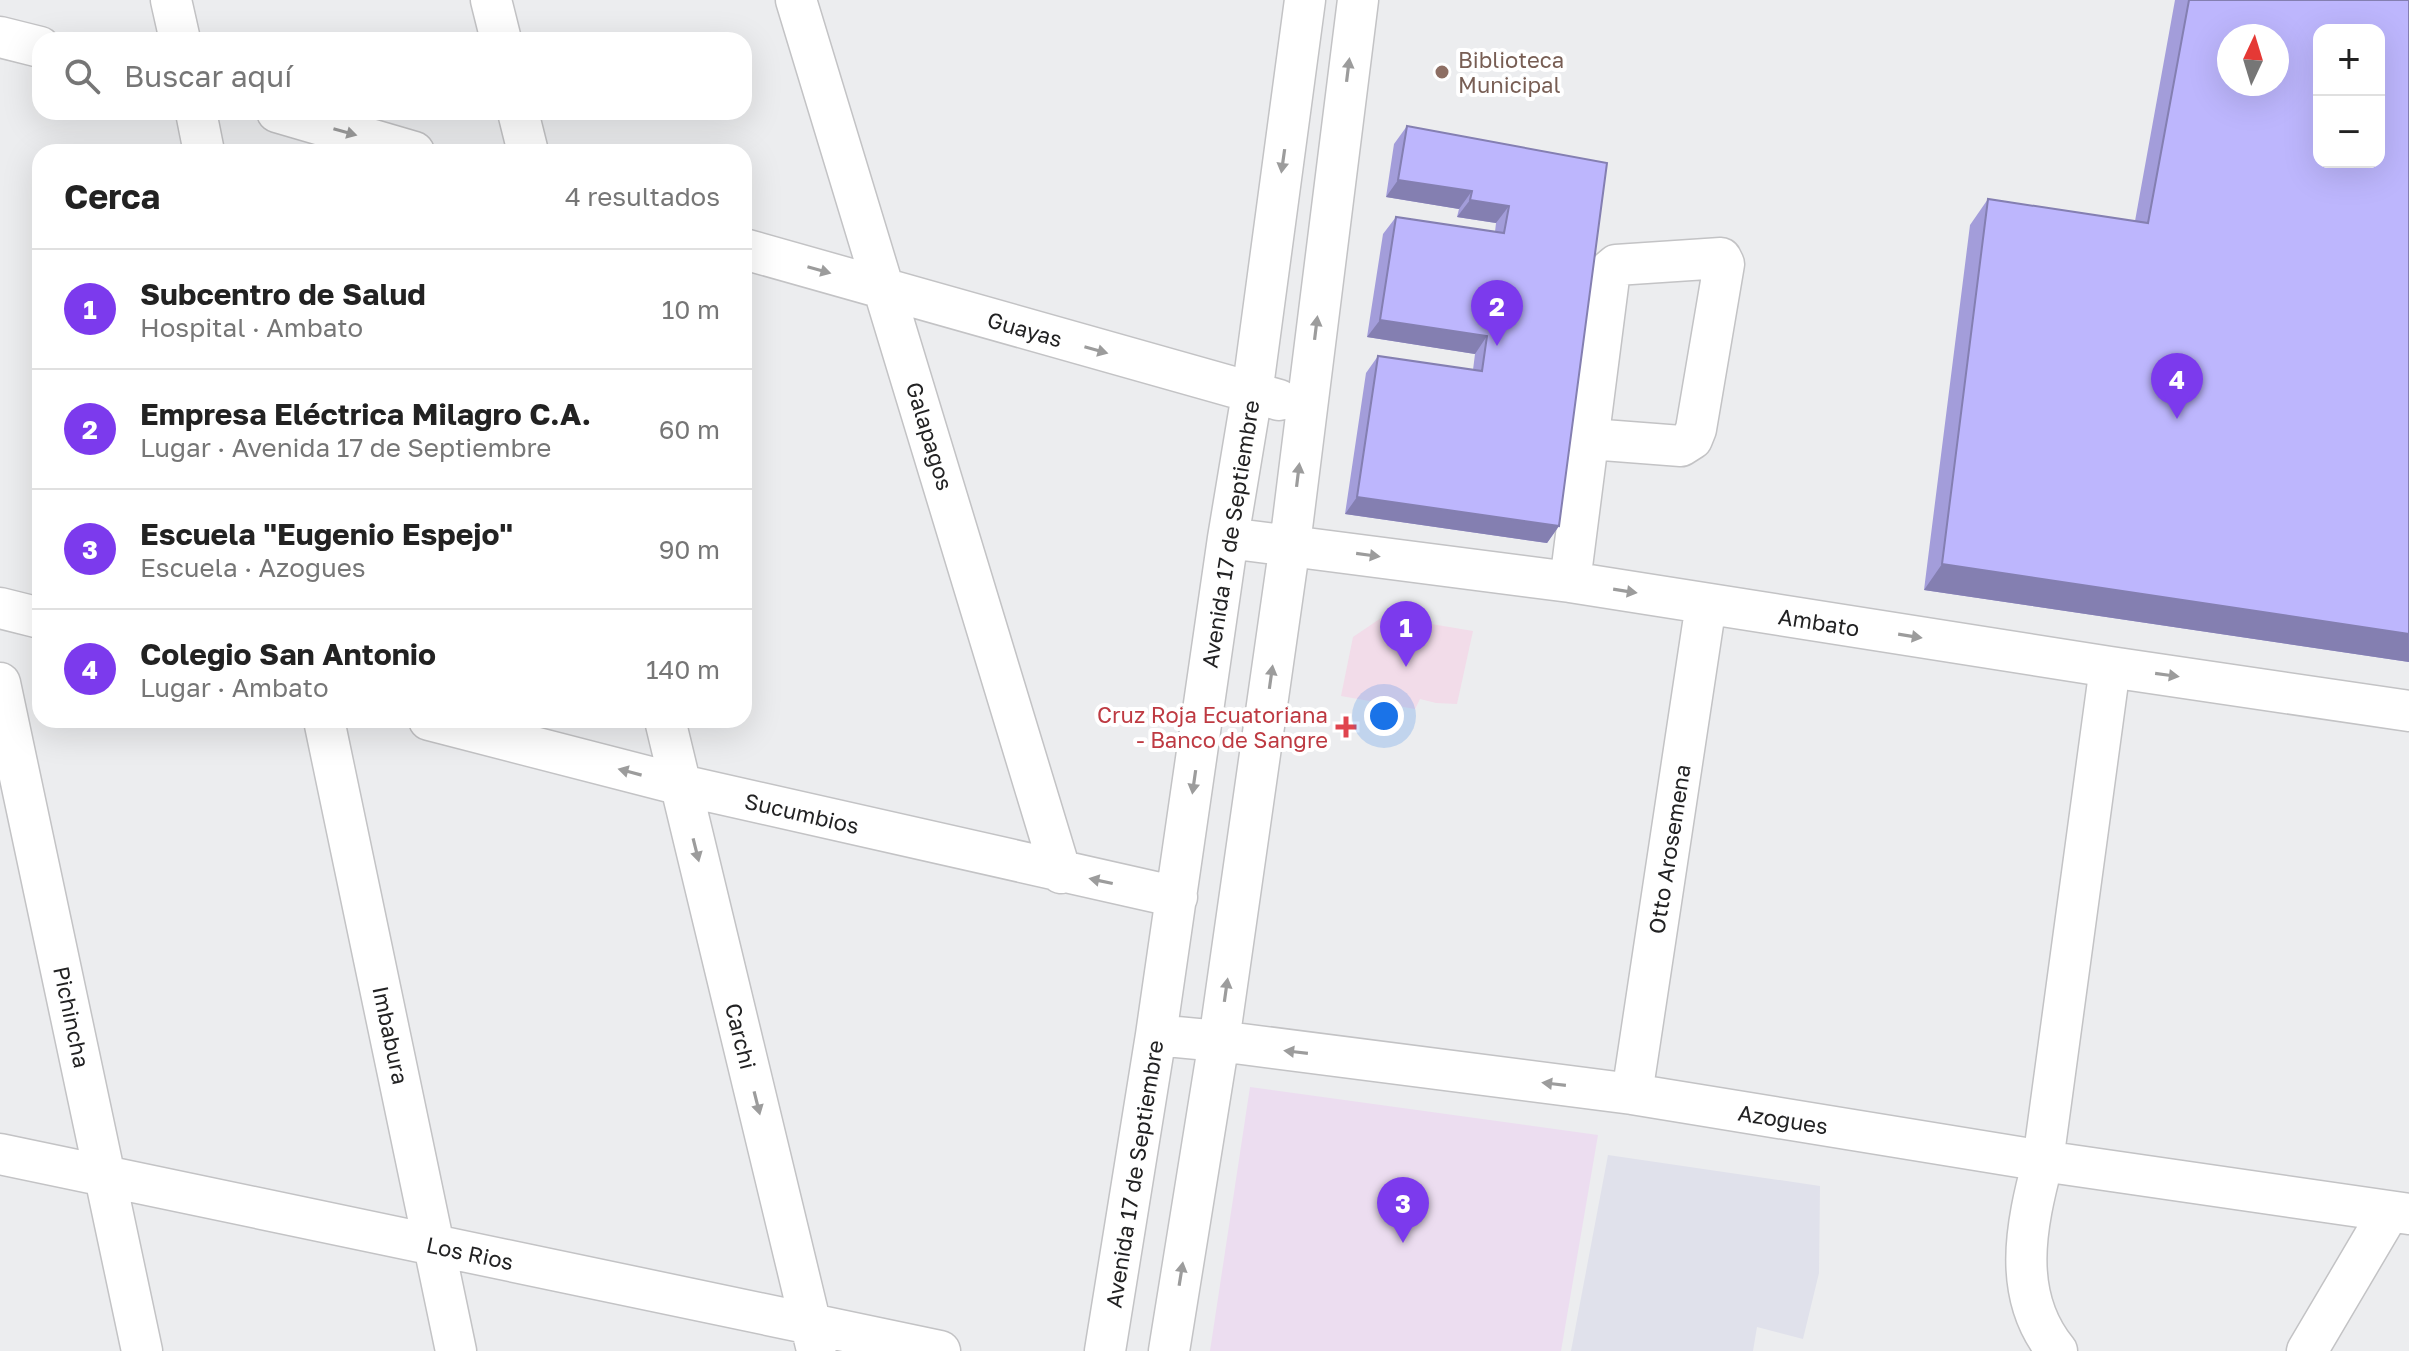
<!DOCTYPE html>
<html lang="es">
<head>
<meta charset="utf-8">
<style>
	:root { --surface:#fff; --page:#f6f6f6; --text:#222; --muted:#767676; --line:#e0e0e0; --accent:#7c3aed }
	body { margin:0; font-family:"Golos Text",sans-serif; background:var(--page); color:var(--text) }
	.controls { position:absolute; right:24px; top:24px; display:grid; overflow:hidden; border-radius:16px; box-shadow:0 8px 32px #0002 }
	.controls button { width:72px; height:72px; display:grid; place-items:center; padding:0; border:0; border-bottom:2px solid var(--line); background:var(--surface); color:var(--text); font:40px sans-serif }
	.compass { position:absolute; left:2217px; top:24px; width:72px; height:72px; border-radius:50%; background:var(--surface); box-shadow:0 8px 32px #0002; rotate:4deg }
	.you { position:absolute; left:1384px; top:716px; width:28px; height:28px; margin:-20px; border:6px solid #fff; border-radius:50%; background:#1a73e8; box-shadow:0 0 0 12px #1a73e833 }
	.badge { display:grid; place-items:center; width:52px; height:52px; border-radius:50%; background:var(--accent); color:#fff; font-size:26px; font-weight:700 }
	.pin { position:absolute; translate:-50% -66px; filter:drop-shadow(0 2px 4px #0008) }
	.pin::after { content:''; position:absolute; top:42px; width:28px; height:24px; background:inherit; clip-path:polygon(0 0,100% 0,50% 100%) }
	.list { margin:0; padding:0; list-style:none }
	h2 { display:flex; justify-content:space-between; align-items:center; height:104px; margin:0; padding:0 32px; font-size:34px }
	h2 small { font-size:26px; font-weight:400; color:var(--muted) }
	.list li { display:grid; grid-template-columns:52px 1fr auto; gap:24px; align-items:center; box-sizing:border-box; height:120px; padding:0 32px; border-top:2px solid var(--line) }
	.list b { display:block; font-size:30px; white-space:nowrap }
	.list p { margin:0; font-size:26px; white-space:nowrap; color:var(--muted) }
	.list em { font-size:26px; font-style:normal; color:var(--muted) }
	.icon { flex:none; width:44px; height:44px; fill:none; stroke:currentColor; stroke-width:2; stroke-linecap:round; stroke-linejoin:round }
	.map { position:relative; flex:none; width:2409px; height:1351px; overflow:hidden }
	.search { position:absolute; background:var(--surface); box-shadow:0 8px 32px #0002; left:32px; top:32px; width:720px; height:88px; display:flex; align-items:center; gap:20px; box-sizing:border-box; padding:0 28px; border-radius:24px; color:var(--muted); font-size:30px }
	.panel { position:absolute; background:var(--surface); box-shadow:0 8px 32px #0002; left:32px; top:144px; width:720px; height:584px; border-radius:24px }
	.map>svg:first-child { display:block }
</style>
</head>
<body>
<div class="map">
<svg width="2409" height="1351" viewBox="0 0 2409 1351">
	<rect width="100%" height="100%" fill="#ecedef"/>
	<path fill="#e0e1eb" d="M1608 1155 1820 1186 1819 1273 1803 1339 1757 1327 1753 1351H1571Z"/>
	<path fill="#ecddf0" d="M1250 1087 1598 1135 1561 1351H1210Z"/>
	<path fill="#f2dce9" d="M1384 616 1473 631 1457 704 1436 703 1420 699 1415 709 1341 696 1353 637Z"/>
	<g fill="none" stroke-linecap="round" stroke-linejoin="round">
		<defs>
			<path id="minor" d="M171 0 180 40
				M491 0 501 40
				M796 0 1061 873
				M0 37 40 47
				M196 112 204 152
				M277 112 414 152
				M518 112 528 152
				M744 249 1279 400
				M1228 538 1570 582 2110 667 2409 711
				M1570 582 1610 270 1616 265 1721 258 1724 264 1696 429 1692 439 1681 446 1590 439
				M0 608 40 618
				M0 683 142 1351
				M324 720 456 1351
				M429 720 681 785 1177 897
				M665 720 816 1346
				M1156 1035 1219 1041 1632 1094 2043 1161 2409 1214
				M1632 1094 1706 604
				M0 1154 940 1351
				M1105 1351 1156 1035 1228 538 1252 394 1305 0
				M1169 1351 1219 1041 1290 544 1358 0
				M2057 1351C2011 1295 2026 1225 2043 1161L2110 667
				M2307 1351 2389 1212"/>
		</defs>
		<use href="#minor" stroke="#c3c3c5" stroke-width="43"/>
		<use href="#minor" stroke="#fff" stroke-width="40"/>
	</g>
	<path fill="#a39dda" d="M2175 0H2409V662L1924 590 1970 225 1988 199 2135 221Z
		M1407 126 1607 163 1559 526 1547 543 1345 514 1366 373 1378 356 1473 370 1475 354 1367 337 1383 234 1396 217 1495 232 1496 223 1457 217 1459 209 1386 197 1394 144Z"/>
	<path fill="#847fb1" d="M1398 180 1472 191 1459 209 1386 197Z
		M1470 200 1509 206 1496 223 1457 217Z
		M1380 320 1487 336 1475 354 1367 337Z
		M1357 497 1559 526 1547 543 1345 514Z
		M1942 564 2409 634V662L1924 590Z"/>
	<path fill="#bdb6fd" stroke="#847fb1" stroke-width="2" fill-rule="evenodd" d="M2189 0H2409V634L1942 564 1988 199 2148 223ZM2319 30H2379V162H2319ZM2229 36H2277V84H2229Z
		M1407 126 1607 163 1559 526 1357 497 1378 356 1482 371 1487 336 1380 320 1396 217 1504 233 1509 206 1470 200 1472 191 1398 180Z"/>
	<defs><path id="oneway-solid" d="M-6-.8H1V-3.2L6.5 0L1 3.2V.8H-6Z" transform="scale(2)"/></defs>
	<g fill="#9c9c9c">
		<use href="#oneway-solid" transform="translate(1348 70) rotate(-83)"/>
		<use href="#oneway-solid" transform="translate(345 132) rotate(16)"/>
		<use href="#oneway-solid" transform="translate(1283 161) rotate(98)"/>
		<use href="#oneway-solid" transform="translate(819 270) rotate(16)"/>
		<use href="#oneway-solid" transform="translate(1316 328) rotate(-83)"/>
		<use href="#oneway-solid" transform="translate(1096 350) rotate(16)"/>
		<use href="#oneway-solid" transform="translate(1298 475) rotate(-83)"/>
		<use href="#oneway-solid" transform="translate(1368 555) rotate(8)"/>
		<use href="#oneway-solid" transform="translate(1625 591) rotate(9)"/>
		<use href="#oneway-solid" transform="translate(1910 636) rotate(9)"/>
		<use href="#oneway-solid" transform="translate(2167 675) rotate(8)"/>
		<use href="#oneway-solid" transform="translate(1271 677) rotate(-82)"/>
		<use href="#oneway-solid" transform="translate(630 772) rotate(-165)"/>
		<use href="#oneway-solid" transform="translate(1194 782) rotate(98)"/>
		<use href="#oneway-solid" transform="translate(696 850) rotate(76)"/>
		<use href="#oneway-solid" transform="translate(1101 881) rotate(-168)"/>
		<use href="#oneway-solid" transform="translate(1226 990) rotate(-82)"/>
		<use href="#oneway-solid" transform="translate(1296 1052) rotate(-173)"/>
		<use href="#oneway-solid" transform="translate(1554 1084) rotate(-173)"/>
		<use href="#oneway-solid" transform="translate(757 1103) rotate(76)"/>
		<use href="#oneway-solid" transform="translate(1181 1274) rotate(-81)"/>
	</g>
	<circle fill="#8d6e63" stroke="#fff" stroke-width="3" cx="1442" cy="72" r="8"/>
	<path fill="#e0444e" stroke="#fff" stroke-width="3" d="M1342 715h8v8h8v8h-8v8h-8v-8h-8v-8h8z"/>
	<g text-anchor="middle" dominant-baseline="central" stroke-width="8" stroke-linejoin="round" paint-order="stroke">
		<g font-size="22" fill="#785e54" stroke="#fff" text-anchor="start">
			<text x="1458" y="59">Biblioteca<tspan x="1458" dy="25">Municipal</tspan></text>
		</g>
		<g font-size="22" fill="#222223" stroke="#fff">
			<text transform="translate(1025 329) rotate(16)">Guayas</text>
			<text transform="translate(930 436) rotate(73)">Galapagos</text>
			<text transform="translate(1230 534) rotate(-81)">Avenida 17 de Septiembre</text>
			<text transform="translate(1819 622) rotate(9)">Ambato</text>
			<text transform="translate(802 813) rotate(13)">Sucumbios</text>
			<text transform="translate(1669 849) rotate(-81)">Otto Arosemena</text>
			<text transform="translate(72 1017) rotate(78)">Pichincha</text>
			<text transform="translate(391 1035) rotate(78)">Imbabura</text>
			<text transform="translate(741 1036) rotate(76)">Carchi</text>
			<text transform="translate(1783 1119) rotate(9)">Azogues</text>
			<text transform="translate(1134 1174) rotate(-81)">Avenida 17 de Septiembre</text>
			<text transform="translate(470 1253) rotate(12)">Los Rios</text>
		</g>
		<g font-size="22" fill="#be3a42" stroke="#fff" text-anchor="end">
			<text x="1328" y="714">Cruz Roja Ecuatoriana<tspan x="1328" dy="25">- Banco de Sangre</tspan></text>
		</g>
	</g>
</svg>
<div class="controls">
<button>+</button>
<button>−</button>
</div>
<svg class="compass" viewBox="-18 -18 36 36"><path d="M0-13l5 13h-10z" fill="#e53935"/><path d="M0 13l5-13h-10z" fill="#767676"/></svg>
<div class="you"></div>
<div class="pin badge" style="left:1406px;top:667px">1</div>
<div class="pin badge" style="left:1497px;top:346px">2</div>
<div class="pin badge" style="left:1403px;top:1243px">3</div>
<div class="pin badge" style="left:2177px;top:419px">4</div>
<div class="search"><svg class="icon" aria-label="search" viewBox="0 0 24 24"><circle cx="10" cy="10" r="6"/><path d="M15 15l6 6"/></svg>Buscar aquí</div>
<section class="panel">
<h2>Cerca<small>4 resultados</small></h2>
<ul class="list">
<li><span class="badge">1</span><div><b>Subcentro de Salud</b><p>Hospital · Ambato</p></div><em>10 m</em></li>
<li><span class="badge">2</span><div><b>Empresa Eléctrica Milagro C.A.</b><p>Lugar · Avenida 17 de Septiembre</p></div><em>60 m</em></li>
<li><span class="badge">3</span><div><b>Escuela &quot;Eugenio Espejo&quot;</b><p>Escuela · Azogues</p></div><em>90 m</em></li>
<li><span class="badge">4</span><div><b>Colegio San Antonio</b><p>Lugar · Ambato</p></div><em>140 m</em></li>
</ul>
</section>
</div>
</body>
</html>
